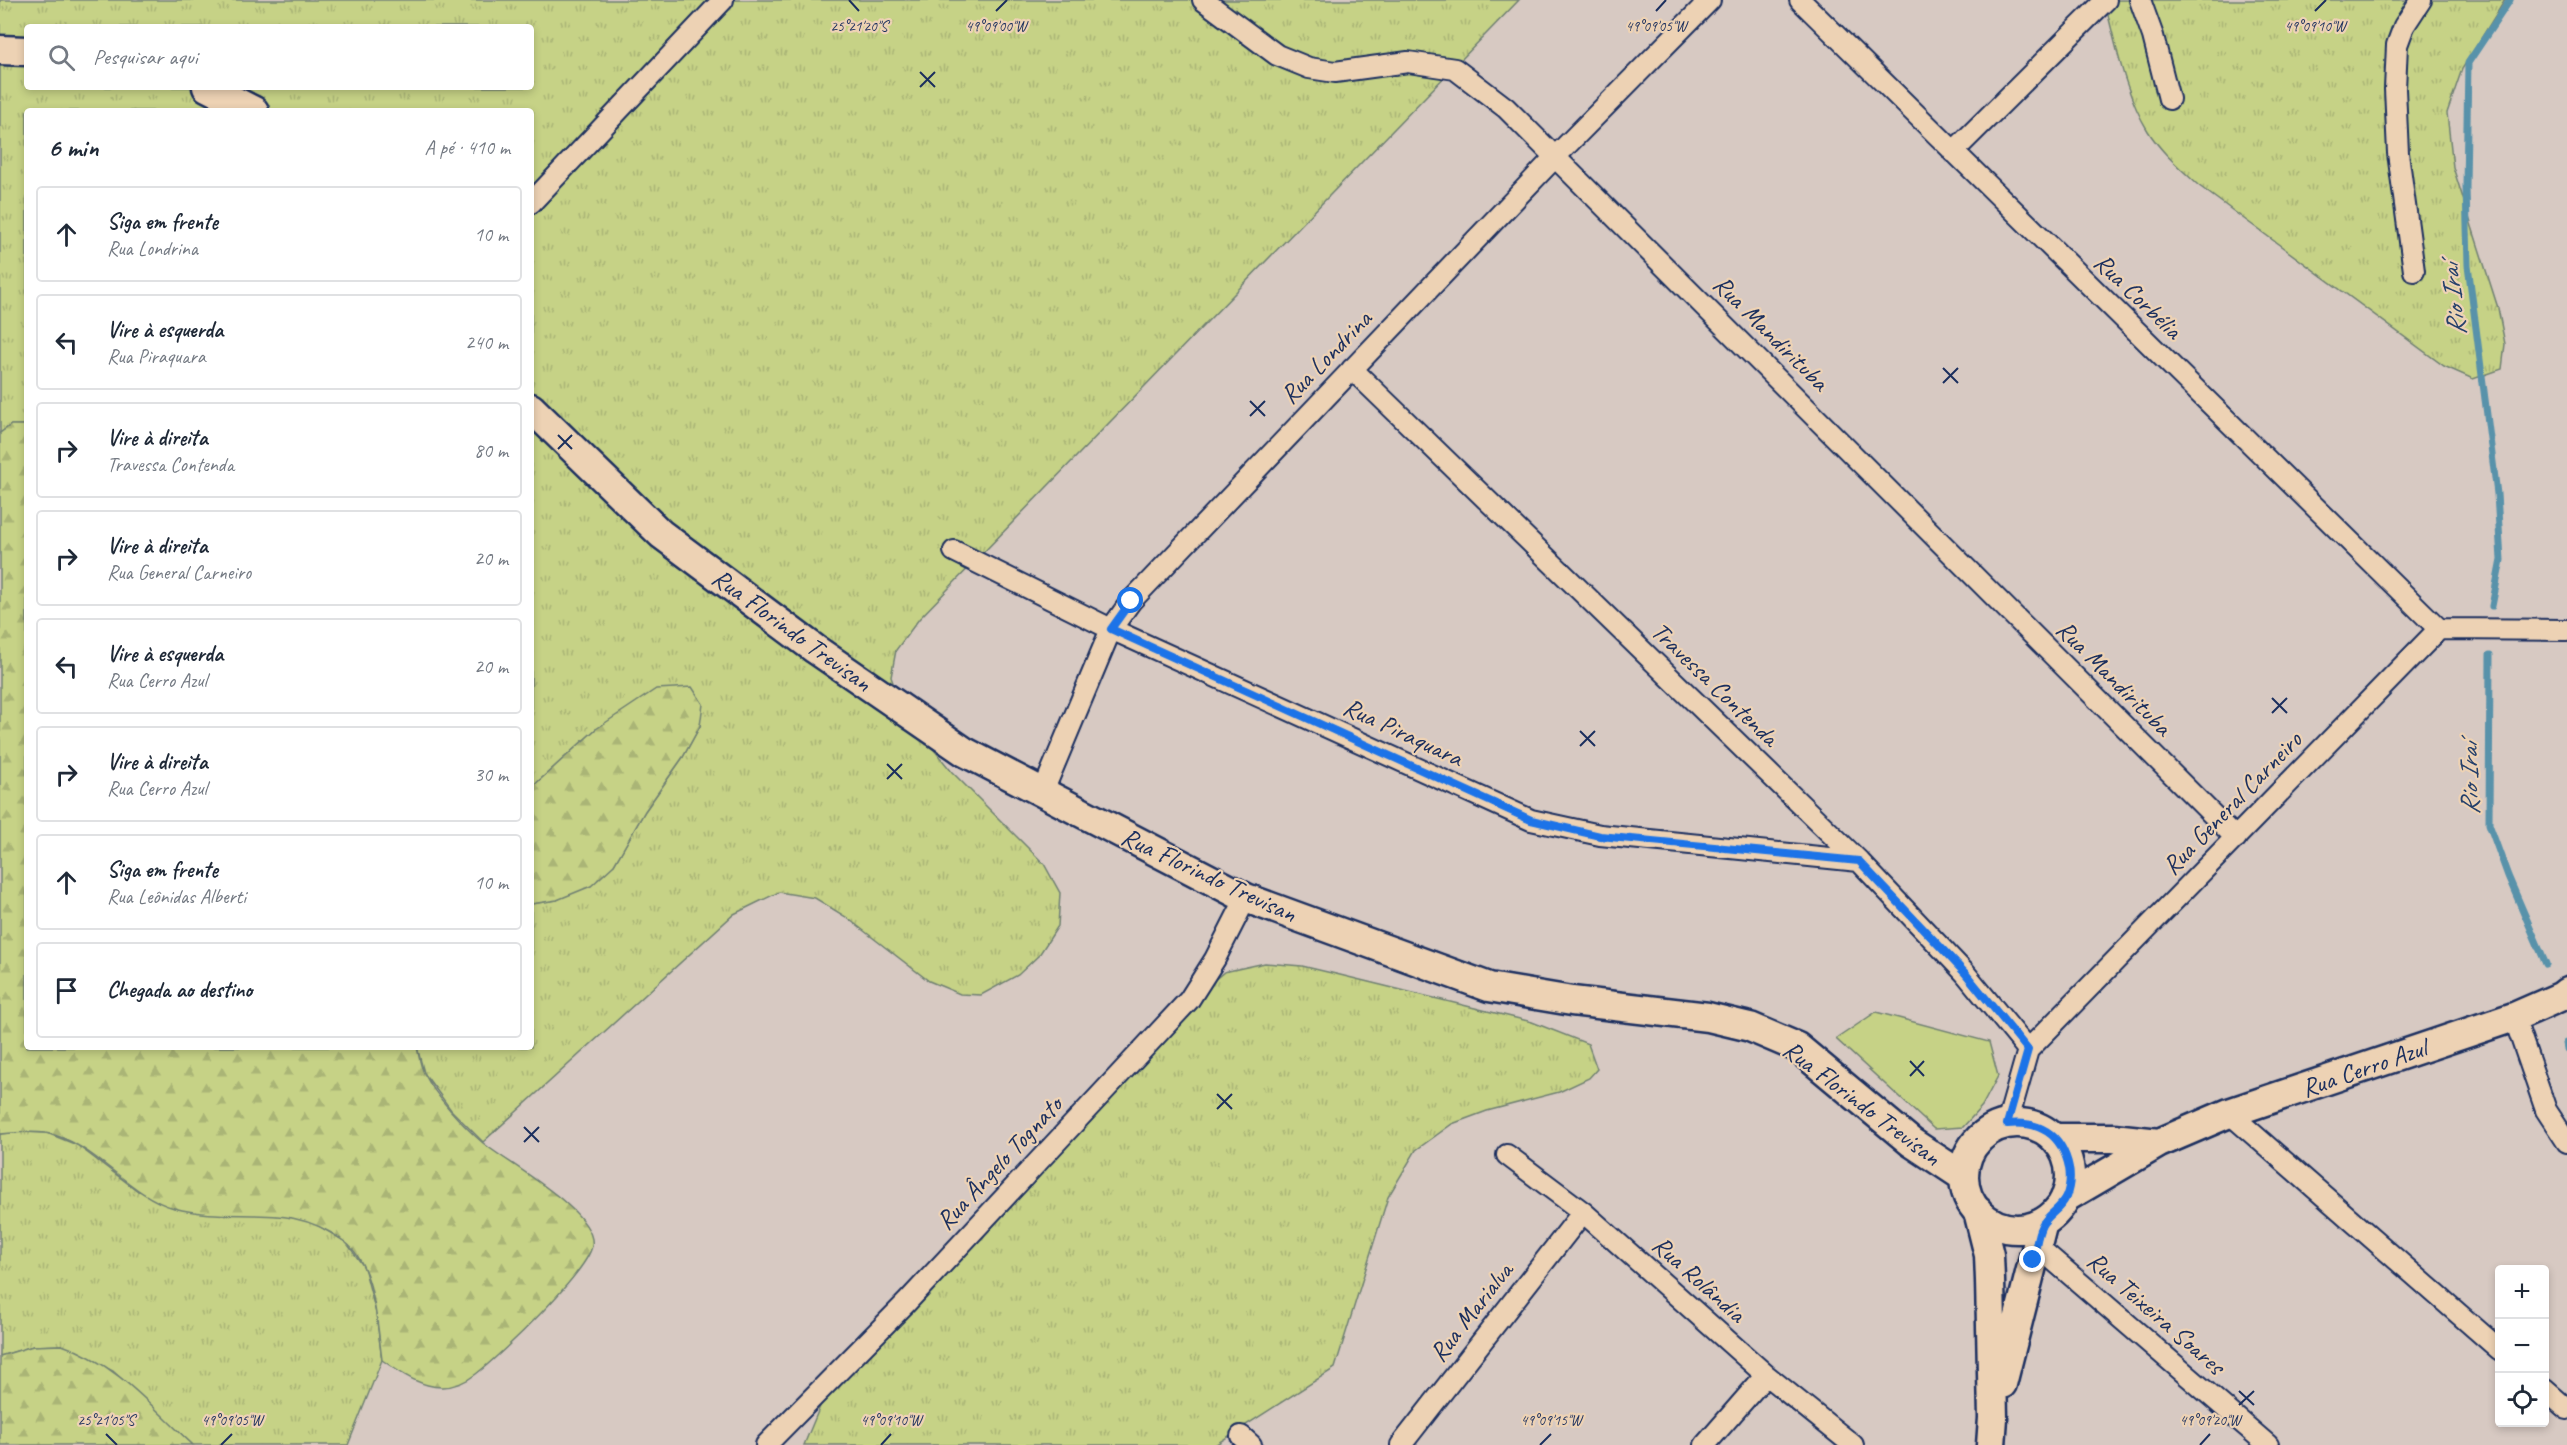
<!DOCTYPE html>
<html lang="pt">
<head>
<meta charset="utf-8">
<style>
	:root { --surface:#fff; --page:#f6f6f7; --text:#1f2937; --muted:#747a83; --line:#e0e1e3 }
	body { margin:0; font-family:Caveat,sans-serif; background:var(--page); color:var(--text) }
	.controls { position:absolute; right:18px; bottom:18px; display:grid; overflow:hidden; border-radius:6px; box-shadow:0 3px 9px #0003 }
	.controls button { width:54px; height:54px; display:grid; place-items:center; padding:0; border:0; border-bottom:2px solid var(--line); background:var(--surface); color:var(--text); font:30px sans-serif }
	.stop { position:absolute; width:18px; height:18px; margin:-14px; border:4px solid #1a73e8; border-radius:50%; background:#fff }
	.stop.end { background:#1a73e8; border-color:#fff; box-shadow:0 2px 6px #0008 }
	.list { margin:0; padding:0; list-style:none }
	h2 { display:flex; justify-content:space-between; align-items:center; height:78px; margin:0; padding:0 24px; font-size:26px }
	h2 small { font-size:20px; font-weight:400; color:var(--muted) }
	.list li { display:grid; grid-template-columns:39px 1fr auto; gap:18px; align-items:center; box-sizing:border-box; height:96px; margin:0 12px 12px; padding:0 12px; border:2px solid var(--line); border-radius:6px }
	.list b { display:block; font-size:22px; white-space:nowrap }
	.list p { margin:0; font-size:20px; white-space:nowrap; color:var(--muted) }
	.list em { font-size:20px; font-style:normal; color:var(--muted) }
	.icon { flex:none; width:33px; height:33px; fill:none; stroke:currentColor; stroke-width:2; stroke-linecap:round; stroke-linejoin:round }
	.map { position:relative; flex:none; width:2567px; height:1445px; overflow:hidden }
	.search { position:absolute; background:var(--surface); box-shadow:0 3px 9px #0003; left:24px; top:24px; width:510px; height:66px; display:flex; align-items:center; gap:15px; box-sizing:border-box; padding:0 21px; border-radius:6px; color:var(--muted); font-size:22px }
	.panel { position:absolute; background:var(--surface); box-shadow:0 3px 9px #0003; left:24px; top:108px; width:510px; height:942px; border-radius:6px }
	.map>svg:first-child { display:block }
</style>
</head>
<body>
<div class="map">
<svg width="2567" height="1445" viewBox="0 0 2567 1445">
	<defs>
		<pattern id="grass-tufts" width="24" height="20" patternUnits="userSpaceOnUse" patternTransform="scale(1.5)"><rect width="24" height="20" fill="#c6d286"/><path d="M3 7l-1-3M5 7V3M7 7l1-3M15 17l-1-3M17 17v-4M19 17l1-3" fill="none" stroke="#aab576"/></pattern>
		<pattern id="forest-firs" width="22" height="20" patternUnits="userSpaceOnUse" patternTransform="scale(1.5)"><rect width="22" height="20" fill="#c6d286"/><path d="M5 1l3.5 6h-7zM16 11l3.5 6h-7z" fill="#aab576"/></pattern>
	</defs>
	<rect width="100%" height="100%" fill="#d7c9c2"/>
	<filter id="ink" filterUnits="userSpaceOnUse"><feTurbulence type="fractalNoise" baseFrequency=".0167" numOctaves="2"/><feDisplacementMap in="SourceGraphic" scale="12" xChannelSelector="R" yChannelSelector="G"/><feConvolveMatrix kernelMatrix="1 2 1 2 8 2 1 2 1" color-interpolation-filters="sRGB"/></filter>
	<g filter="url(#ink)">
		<path fill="url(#grass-tufts)" stroke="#708072" stroke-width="1.5" fill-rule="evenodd" d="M0 0H1519L919 619 896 650 891 677 904 713 952 772 1044 864 1060 893 1058 926 1039 955 1018 975 981 995 960 994 929 981 846 917 815 898 779 892 734 914 483 1142 451 1110 424 1073 417 1047H531V904L557 900 614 865 645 811 683 757 700 726 596 729 531 788V111H27V425H11L0 433ZM27 27H531V87H27Z
			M2104 0H2505L2462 69 2447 113 2453 167 2498 308 2505 344 2502 369 2473 379 2444 366 2198 185C2180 168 2161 152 2148 131 2124 92 2116 43 2104 0Z
			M1265 963 1302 966 1340 975 1532 1022 1588 1044 1597 1069 1589 1078 1559 1092 1487 1111 1452 1124 1416 1150 1388 1197 1335 1368 1215 1445H804L821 1404 835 1381 1173 1014 1224 972Z
			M21 1132 47 1133 77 1145 138 1191 307 1219 346 1242 364 1267 376 1313 382 1360 348 1445H193L113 1371 62 1345 33 1346 0 1356V1134Z"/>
		<path fill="url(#forest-firs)" stroke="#708072" stroke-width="1.5" d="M11 425H27V1047H417C419 1055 420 1066 424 1073 436 1097 463 1126 483 1143 507 1163 598 1212 592 1246 587 1272 500 1356 476 1374 442 1401 412 1381 382 1360 377 1325 375 1265 345 1242 288 1198 236 1225 174 1208 127 1195 93 1140 45 1133 30 1131 15 1133 0 1134V433Z
			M692 687 703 704 700 726 683 757 645 811 614 865 591 886 557 900 531 904V788L596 729 656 689Z
			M62 1345C115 1362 153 1408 193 1445H0V1356L33 1346Z"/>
		<path fill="#c6d286" stroke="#708072" stroke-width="1.5" d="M1876 1012 1989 1042 1998 1076 1982 1106 1963 1127 1934 1129 1836 1039Z"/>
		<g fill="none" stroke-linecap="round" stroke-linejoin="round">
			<path stroke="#5992aa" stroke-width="7" d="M2492 606 2501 560 2497 494 2468 265 2466 187 2468 63 2510 0
				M2490 655 2489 824 2508 876 2546 964
				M2566 1043 2567 1049"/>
			<defs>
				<path id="street" d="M1203 0 1277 55 1309 68 1335 72 1408 62 1455 69 1506 108 2236 838
					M1800 0 2439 629
					M2140 0 2153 36 2169 99
					M1953 152 2106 0
					M531 203 723 0
					M2414 271 2398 153 2395 89 2397 45 2404 26 2421 0
					M1352 369 1859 861 1965 973 2028 1050
					M954 551 1111 629 1531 820 1600 835 1859 861
					M1042 794 1111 629 1131 601 1555 157 1710 0
					M2514 1017 2546 1110 2567 1142
					M2229 1113 2500 1350
					M2007 1124 2028 1050 2439 629 2567 630
					M1507 1155 1583 1212 1766 1375 1853 1445
					M2037 1246 2268 1445
					M2544 1389 2567 1409
					M1241 1436 1251 1445
					M766 1445 907 1302 1189 1000 1215 959 1246 898
					M1401 1445 1583 1212
					M1705 1445 1766 1375"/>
				<path id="secondary" d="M0 50 27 51
					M207 87 254 111
					M531 408 661 534 815 649 965 752 1246 898 1489 987 1572 1001 1708 1017 1750 1027 1797 1047 1911 1142 1964 1177
					M1964 1176a53 53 0 1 1 106 0a53 53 0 1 1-106 0Z
					M2054 1138H2113L2159 1143
					M2065 1198 2159 1143 2229 1113 2514 1017 2562 996 2567 992
					M1978 1211 1989 1255 1990 1280 1993 1418 1991 1445
					M2002 1384 2043 1222"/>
			</defs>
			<use href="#street" stroke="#1b2f5e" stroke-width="24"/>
			<use href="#secondary" stroke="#1b2f5e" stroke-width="33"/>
			<use href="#street" stroke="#edd2b4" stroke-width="20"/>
			<use href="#secondary" stroke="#edd2b4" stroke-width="28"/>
		</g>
	</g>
	<g fill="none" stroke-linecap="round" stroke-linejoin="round" filter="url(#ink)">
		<path stroke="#1a73e8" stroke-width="8" d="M1131 601 1111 629 1531 820 1600 836 1859 861 1965 973 2028 1050 2007 1124C2018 1123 2028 1123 2038 1127 2065 1137 2076 1172 2066 1197 2061 1208 2052 1212 2045 1221 2037 1229 2036 1250 2033 1260"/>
	</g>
	<path fill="none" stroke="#1b2f5e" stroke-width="2" d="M849 0 859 11M996 11 1007 0M1656 11 1666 0M2315 11 2326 0M920 72 935 87M920 87 935 72M1943 368 1958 383M1943 383 1958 368M1250 401 1265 416M1250 416 1265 401M558 435 572 449M558 449 572 435M2272 698 2287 713M2272 713 2287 698M1580 731 1595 746M1580 746 1595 731M887 764 902 779M887 779 902 764M1910 1061 1924 1076M1910 1076 1924 1061M1217 1094 1232 1109M1217 1109 1232 1094M524 1127 539 1142M524 1142 539 1127M2239 1391 2254 1405M2239 1405 2254 1391M106 1434 117 1445M221 1445 232 1434M881 1445 891 1434M1540 1445 1551 1434M2200 1445 2210 1434"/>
	<g text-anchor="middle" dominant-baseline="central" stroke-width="4.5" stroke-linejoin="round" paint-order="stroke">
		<g font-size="26" fill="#1b2f5e" stroke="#edd2b4">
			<text transform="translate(2138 296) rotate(44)">Rua Corbélia</text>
			<text transform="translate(1771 333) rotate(45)">Rua Mandirituba</text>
			<text transform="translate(1326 357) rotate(-46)">Rua Londrina</text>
			<text transform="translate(792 630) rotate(36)">Rua Florindo Trevisan</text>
			<text transform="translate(2114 678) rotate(45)">Rua Mandirituba</text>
			<text transform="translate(1715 684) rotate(44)">Travessa Contenda</text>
			<text transform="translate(1403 732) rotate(25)">Rua Piraquara</text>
			<text transform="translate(2232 803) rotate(-46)">Rua General Carneiro</text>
			<text transform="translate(1209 875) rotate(25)">Rua Florindo Trevisan</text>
			<text transform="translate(2364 1068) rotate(-19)">Rua Cerro Azul</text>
			<text transform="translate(1862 1103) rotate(37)">Rua Florindo Trevisan</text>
			<text transform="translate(999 1163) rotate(-47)">Rua Ângelo Tognato</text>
			<text transform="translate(1699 1279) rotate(42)">Rua Rolândia</text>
			<text transform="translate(1471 1312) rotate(-52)">Rua Marialva</text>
			<text transform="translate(2156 1313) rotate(41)">Rua Teixeira Soares</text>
		</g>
		<g font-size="27" font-style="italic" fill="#25406b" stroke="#edd2b4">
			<text transform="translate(2453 300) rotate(-96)">Rio Iraí</text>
			<text transform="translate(2469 779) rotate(-91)">Rio Iraí</text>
		</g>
	</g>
	<g font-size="15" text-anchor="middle" fill="#1b2f5e" stroke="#edd2b4" stroke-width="4.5" stroke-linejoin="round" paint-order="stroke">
		<text x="859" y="31">25°21'20"S</text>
		<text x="996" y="31">49°09'00"W</text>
		<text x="1656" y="31">49°09'05"W</text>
		<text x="2315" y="31">49°09'10"W</text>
		<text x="106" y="1425">25°21'05"S</text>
		<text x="232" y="1425">49°09'05"W</text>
		<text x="891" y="1425">49°09'10"W</text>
		<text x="1551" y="1425">49°09'15"W</text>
		<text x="2210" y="1425">49°09'20"W</text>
	</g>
</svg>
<div class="controls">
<button>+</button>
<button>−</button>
<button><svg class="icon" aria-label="locate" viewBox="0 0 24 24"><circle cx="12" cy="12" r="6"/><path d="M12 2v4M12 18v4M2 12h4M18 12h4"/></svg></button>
</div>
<div class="stop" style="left:1131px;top:601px"></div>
<div class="stop end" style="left:2033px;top:1260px"></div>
<div class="search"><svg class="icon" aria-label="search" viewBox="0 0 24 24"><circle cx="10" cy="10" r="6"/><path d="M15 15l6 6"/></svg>Pesquisar aqui</div>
<section class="panel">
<h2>6 min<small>A pé · 410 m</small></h2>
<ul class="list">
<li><svg class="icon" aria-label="ahead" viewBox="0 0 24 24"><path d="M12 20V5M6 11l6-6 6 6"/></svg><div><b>Siga em frente</b><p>Rua Londrina</p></div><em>10 m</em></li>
<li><svg class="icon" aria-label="left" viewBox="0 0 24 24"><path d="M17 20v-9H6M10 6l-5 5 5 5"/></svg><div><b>Vire à esquerda</b><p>Rua Piraquara</p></div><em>240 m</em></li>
<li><svg class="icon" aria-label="right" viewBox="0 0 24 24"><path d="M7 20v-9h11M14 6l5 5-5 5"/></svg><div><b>Vire à direita</b><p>Travessa Contenda</p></div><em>80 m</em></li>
<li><svg class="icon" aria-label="right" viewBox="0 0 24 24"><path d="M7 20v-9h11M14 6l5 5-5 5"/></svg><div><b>Vire à direita</b><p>Rua General Carneiro</p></div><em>20 m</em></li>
<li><svg class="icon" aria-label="left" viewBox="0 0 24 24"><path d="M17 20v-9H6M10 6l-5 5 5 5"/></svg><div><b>Vire à esquerda</b><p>Rua Cerro Azul</p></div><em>20 m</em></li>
<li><svg class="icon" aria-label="right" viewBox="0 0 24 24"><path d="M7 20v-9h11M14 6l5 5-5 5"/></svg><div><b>Vire à direita</b><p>Rua Cerro Azul</p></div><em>30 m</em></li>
<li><svg class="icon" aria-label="ahead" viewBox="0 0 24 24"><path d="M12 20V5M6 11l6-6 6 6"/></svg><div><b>Siga em frente</b><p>Rua Leônidas Alberti</p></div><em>10 m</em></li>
<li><svg class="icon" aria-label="arrive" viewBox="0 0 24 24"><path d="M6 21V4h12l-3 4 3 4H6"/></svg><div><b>Chegada ao destino</b></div></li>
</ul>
</section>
</div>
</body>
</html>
